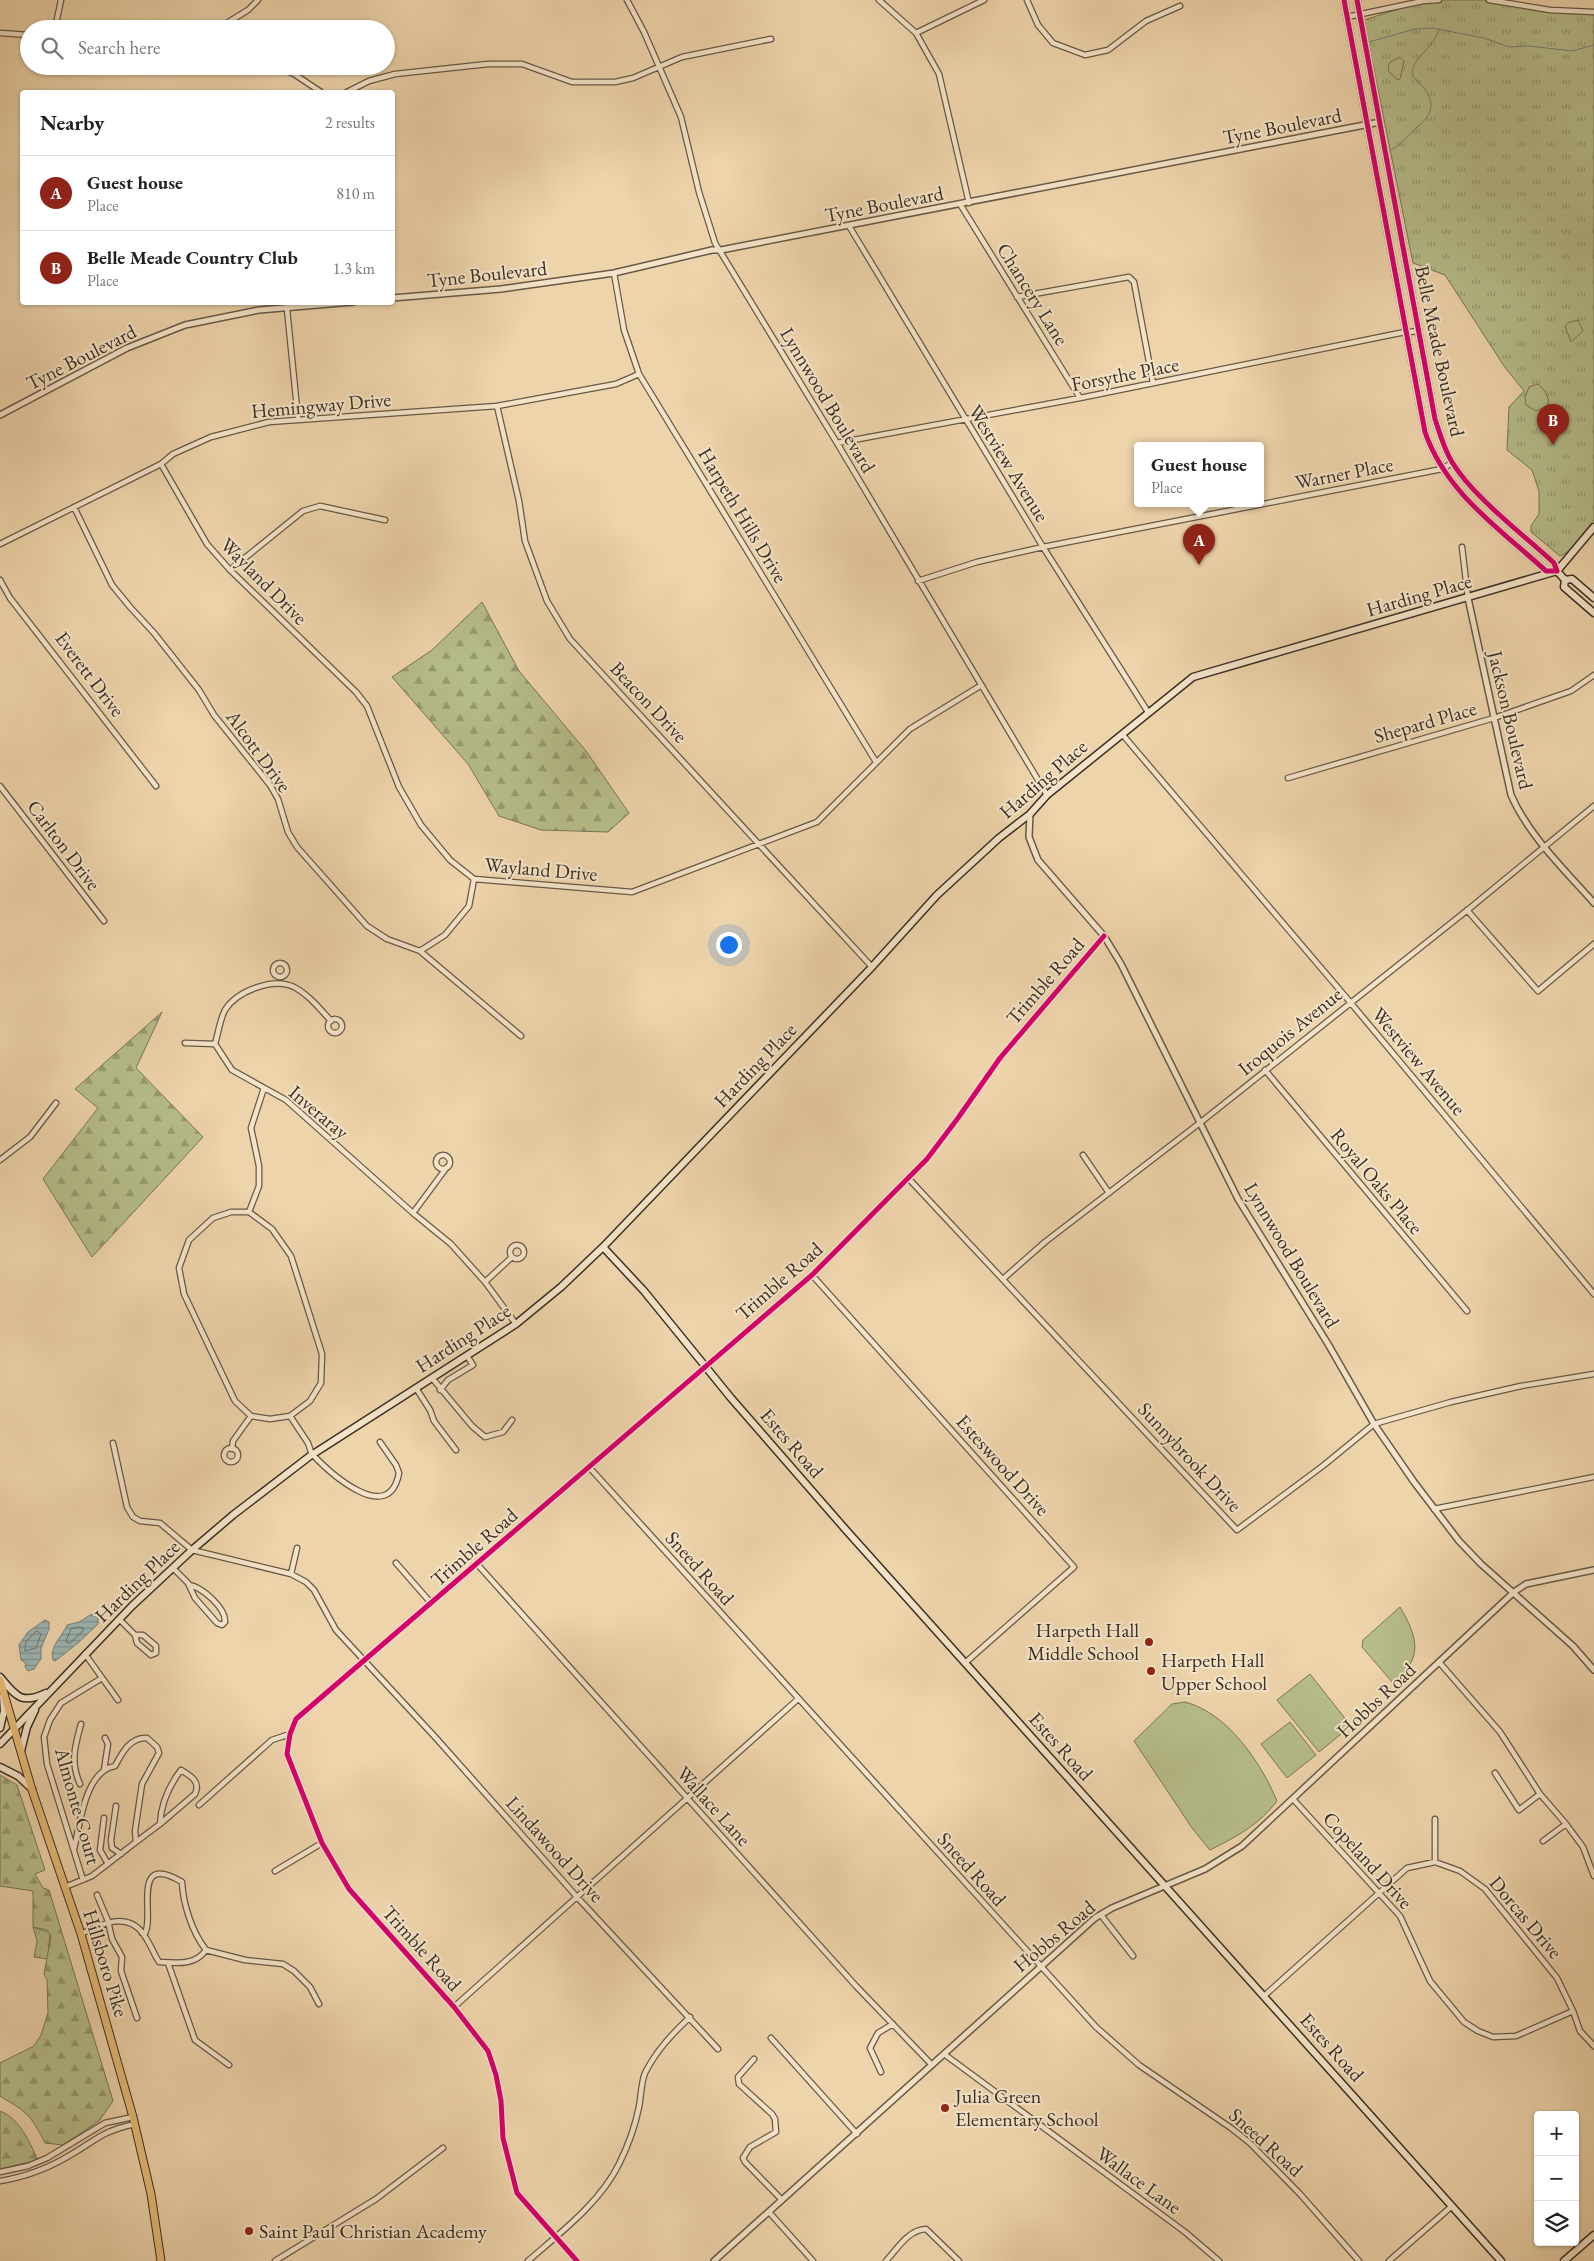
<!DOCTYPE html>
<html lang="en">
<head>
<meta charset="utf-8">
<style>
	:root { --surface:#fff; --page:#f6f6f6; --text:#222; --muted:#767676; --line:#e0e0e0; --accent:#8f2418 }
	body { margin:0; font-family:"EB Garamond",serif; background:var(--page); color:var(--text) }
	.controls { position:absolute; right:15px; bottom:15px; display:grid; overflow:hidden; border-radius:5px; box-shadow:0 1px 4px #0004 }
	.controls button { width:45px; height:45px; display:grid; place-items:center; padding:0; border:0; border-bottom:1px solid var(--line); background:var(--surface); color:var(--text); font:25px sans-serif }
	.you { position:absolute; left:728px; top:944px; width:18px; height:18px; margin:-12px; border:4px solid #fff; border-radius:50%; background:#1a73e8; box-shadow:0 0 0 8px #1a73e833 }
	.badge { display:grid; place-items:center; width:32px; height:32px; border-radius:50%; background:var(--accent); color:#fff; font-size:16px; font-weight:700 }
	.pin { position:absolute; translate:-50% -41px; filter:drop-shadow(0 1px 2px #0008) }
	.pin::after { content:''; position:absolute; top:26px; width:18px; height:15px; background:inherit; clip-path:polygon(0 0,100% 0,50% 100%) }
	.popup { position:absolute; left:1134px; top:442px; width:130px; height:65px; box-sizing:border-box; display:grid; place-content:center; border-radius:5px; background:var(--surface); filter:drop-shadow(0 1px 4px #0005); font-size:16px; white-space:nowrap; color:var(--muted) }
	.popup b { font-size:19px; color:var(--text) }
	.popup::after { content:''; position:absolute; left:50%; top:100%; margin-left:-10px; border:10px solid transparent; border-top-color:var(--surface) }
	.list { margin:0; padding:0; list-style:none }
	h2 { display:flex; justify-content:space-between; align-items:center; height:65px; margin:0; padding:0 20px; font-size:21px }
	h2 small { font-size:16px; font-weight:400; color:var(--muted) }
	.list li { display:grid; grid-template-columns:32px 1fr auto; gap:15px; align-items:center; box-sizing:border-box; height:75px; padding:0 20px; border-top:1px solid var(--line) }
	.list b { display:block; font-size:19px; white-space:nowrap }
	.list p { margin:0; font-size:16px; white-space:nowrap; color:var(--muted) }
	.list em { font-size:16px; font-style:normal; color:var(--muted) }
	.icon { flex:none; width:28px; height:28px; fill:none; stroke:currentColor; stroke-width:2; stroke-linecap:round; stroke-linejoin:round }
	.map { position:relative; flex:none; width:1594px; height:2261px; overflow:hidden }
	.search { position:absolute; background:var(--surface); box-shadow:0 1px 4px #0004; left:20px; top:20px; width:375px; height:55px; display:flex; align-items:center; gap:12px; box-sizing:border-box; padding:0 18px; border-radius:28px; color:var(--muted); font-size:19px }
	.panel { position:absolute; background:var(--surface); box-shadow:0 1px 4px #0004; left:20px; top:90px; width:375px; height:215px; border-radius:5px }
	.map>svg:first-child { display:block }
</style>
</head>
<body>
<div class="map">
<svg width="1594" height="2261" viewBox="0 0 1594 2261">
	<defs>
		<pattern id="grass-tufts" width="24" height="20" patternUnits="userSpaceOnUse" patternTransform="scale(1.25)"><rect width="24" height="20" fill="#b6bd8b"/><path d="M3 7l-1-3M5 7V3M7 7l1-3M15 17l-1-3M17 17v-4M19 17l1-3" fill="none" stroke="#959a71"/></pattern>
		<pattern id="forest-firs" width="22" height="20" patternUnits="userSpaceOnUse" patternTransform="scale(1.25)"><rect width="22" height="20" fill="#b6bd8b"/><path d="M5 1l3.5 6h-7zM16 11l3.5 6h-7z" fill="#959a71"/></pattern>
		<pattern id="water-rules" width="6" height="5" patternUnits="userSpaceOnUse" patternTransform="scale(1.25)"><rect width="6" height="5" fill="#9cb6b3"/><path d="M0 2.5h6" fill="none" stroke="#809491"/></pattern>
	</defs>
	<rect width="100%" height="100%" fill="#eed4ab"/>
	<filter id="stains"><feTurbulence type="fractalNoise" baseFrequency=".004" numOctaves="4"/><feColorMatrix values="0 0 0 0 .2 0 0 0 0 .09 0 0 0 0 .02 0 0 0 .5 -.17"/></filter>
	<radialGradient id="worn" r=".72"><stop offset=".6" stop-color="#630" stop-opacity="0"/><stop offset="1" stop-color="#630" stop-opacity=".3"/></radialGradient>
	<path fill="url(#grass-tufts)" stroke="#787658" d="M1439 0H1489L1550 10 1594 12V520L1568 552 1560 556 1531 532V526L1539 514V491L1532 470 1507 450 1509 407 1524 391 1504 366 1445 275 1413 263 1364 20 1423 1Z
		M33 1927 50 1933 48 1959 34 1957 37 1941Z"/>
	<path fill="url(#forest-firs)" stroke="#787658" d="M482 602 519 671 586 751 629 813 608 832 541 830 499 816 468 764 392 677 432 650Z
		M162 1012 136 1068 203 1137 92 1257 43 1179 98 1108 75 1089Z
		M0 1775 17 1785 45 1870 35 1874 43 1888 49 1890 113 2101 99 2121 63 2145 45 2143C30 2113 26 2112 0 2096V2063L34 2046 41 2035 48 2013 47 1980 44 1974 51 1936 47 1930 33 1927V1891L0 1886Z
		M0 2111C21 2120 28 2140 38 2160L0 2169Z"/>
	<path fill="#b6bd8b" stroke="#787658" d="M1400 57 1404 61 1400 79 1398 80 1389 72C1386 62 1392 61 1400 57Z
		M1578 320 1583 331 1571 342 1565 326 1568 323Z
		M1538 384 1545 391 1549 401 1547 406 1536 411 1526 405 1525 397 1529 387Z
		M1400 1607C1418 1638 1424 1658 1393 1683L1362 1647 1363 1640Z
		M1310 1674 1351 1726 1319 1752 1277 1700Z
		M1185 1702C1228 1713 1261 1763 1277 1801 1259 1825 1236 1837 1210 1850L1192 1828 1134 1741 1172 1704Z
		M1290 1722 1316 1755 1287 1778 1261 1744Z"/>
	<path fill="url(#water-rules)" stroke="#75807a" d="M92 1614 98 1616V1624L78 1643 55 1661 53 1660C49 1647 62 1637 67 1625L79 1622Z
		M45 1620 49 1622V1629L41 1648V1659L34 1669 28 1671 25 1667 26 1663 21 1660 19 1645 28 1632Z"/>
	<g fill="none" stroke-linecap="round" stroke-linejoin="round">
		<path stroke="#6b726c" stroke-width="1" d="M80 1627 83 1628V1631L70 1643H67L66 1641 71 1629Z
			M37 1631 41 1634 36 1648 25 1651 26 1642Z"/>
		<path stroke="#75807a" stroke-width="1" d="M1369 42 1415 29 1432 28 1484 38 1509 47 1529 46 1572 51 1594 45
			M1389 151C1401 145 1407 137 1416 128 1420 125 1424 122 1427 117 1438 102 1424 86 1413 77 1409 58 1434 50 1439 29"/>
		<defs>
			<path id="minor" d="M627 0 644 32 681 117 699 192 715 243 837 443 1047 795
				M879 0 916 33 939 74 969 203
				M1027 0 1038 25 1053 43 1085 55 1108 50 1146 21 1180 6
				M1489 0 1550 10 1594 12
				M1347 17 1423 1 1439 0
				M55 29 61 0
				M217 29 248 10 258 0
				M0 33 29 35
				M916 33 984 0
				M275 66 294 74 321 92
				M347 92 369 81 395 74 488 64H522L572 82H615L633 78 682 57 771 39
				M960 204 1080 398
				M849 226 1043 547 1148 712
				M614 273 624 330 639 374 876 762
				M1017 297 1129 277 1134 282 1153 383
				M287 309 298 418
				M497 406 519 501 525 541 547 601 570 639 872 967
				M837 443 1080 398 1400 333 1419 331
				M161 464 207 544 230 570 356 692 367 706 399 787 421 825 450 860 474 879 632 892 817 822 910 729 980 686
				M74 507 112 585 130 607 154 633 199 690 214 715 270 785 278 799 288 832 297 847 367 926 387 939 420 951 521 1036
				M0 544 161 464 173 454 211 437 269 422 497 406 616 384 639 374
				M1462 547 1468 598
				M230 570 303 511 320 506 385 520
				M0 580 10 598 156 786
				M918 581 977 562 1043 547 1442 469 1452 463
				M1122 734 1350 1002 1594 1294
				M1288 778 1494 718 1571 691 1594 675
				M0 786 104 921
				M1467 910 1538 991 1594 944
				M420 951 445 935 469 906 474 879
				M273 970a7 7 0 1 1 14 0a7 7 0 1 1-14 0Z
				M328 1026a7 7 0 1 1 14 0a7 7 0 1 1-14 0Z
				M331 1021C320 1009 309 995 294 987 273 977 237 991 225 1010 220 1019 218 1034 215 1044L232 1070 286 1100 413 1213 451 1244 485 1282 516 1324
				M185 1043 215 1044
				M1265 1070 1467 1311
				M1083 1155 1109 1193
				M436 1162a7 7 0 1 1 14 0a7 7 0 1 1-14 0Z
				M0 1160 30 1137 56 1103
				M909 1179 1237 1530 1324 1465 1374 1424 1451 1402 1521 1386 1594 1374
				M231 1212H249L272 1229 291 1256 322 1354 321 1383 310 1401 290 1416 270 1419 251 1416 235 1401 184 1294 179 1268 189 1240 213 1218Z
				M249 1212 259 1186V1166L251 1128 264 1088
				M413 1213 447 1167
				M510 1252a7 7 0 1 1 14 0a7 7 0 1 1-14 0Z
				M812 1275 1074 1567 965 1663
				M1003 1279 1045 1242 1201 1122 1470 908 1594 806
				M485 1282 512 1257
				M432 1378 472 1426 485 1437 503 1432 512 1420
				M416 1388 430 1410 434 1421 456 1450
				M440 1390 448 1380 473 1365 467 1356
				M290 1416 308 1443 312 1455
				M113 1443 127 1507 133 1517 140 1521 160 1523 192 1550 291 1574 306 1582 314 1590 336 1630 436 1738 577 1897 718 2049
				M224 1455a7 7 0 1 1 14 0a7 7 0 1 1-14 0Z
				M232 1449 233 1441 251 1416
				M312 1454C330 1473 389 1527 399 1473L396 1465 380 1442
				M589 1467 1096 2027 1139 2065 1231 2128 1250 2143 1300 2194 1359 2261
				M1434 1509 1594 1477
				M396 1563 431 1603
				M477 1564 856 1986 932 2065
				M173 1568 188 1583 195 1598 217 1623 222 1625 225 1622C226 1608 202 1587 189 1585
				M291 1574 297 1548
				M119 1619 135 1635 137 1643 151 1655 156 1653V1646L143 1635H135
				M85 1654 118 1700
				M1439 1662 1500 1732 1540 1794 1566 1824 1583 1847 1594 1876
				M104 1770 108 1744 105 1738
				M1495 1773 1519 1810 1540 1794
				M80 1784C70 1762 75 1746 81 1724
				M1293 1799 1400 1916 1430 1981 1464 2022 1478 2031 1493 2037 1516 2036 1573 2011
				M199 1805 272 1740 290 1734
				M116 1806 111 1840 112 1848 121 1854
				M104 1818 100 1850 108 1864
				M1543 1841 1566 1824
				M136 1842 160 1824C161 1803 168 1787 181 1770 191 1776 201 1782 195 1794L160 1824
				M1435 1862V1819
				M275 1871 322 1843
				M83 1880 47 1764 44 1737 50 1720 61 1703 102 1678
				M65 1887 92 1876 136 1842 135 1831 142 1784 159 1753 157 1747 147 1738C130 1737 122 1753 115 1766 85 1771 80 1824 74 1849
				M97 1895 108 1921 112 1939 122 1957 121 1971 137 2018
				M1101 1915 1133 1956
				M142 1933H145C155 1916 130 1851 182 1882 183 1904 192 1932 206 1950
				M81 1934C103 1923 130 1910 146 1938 151 1946 154 1954 159 1962 176 1963 195 1966 206 1950L245 1960 283 1964 294 1971 310 1987 319 2004
				M168 1963 195 2040 229 2065
				M1264 1996 1407 1868 1435 1862 1460 1871 1485 1889 1557 1978 1573 2011 1580 2031 1594 2046
				M454 2007 798 1699
				M771 2038 857 2134
				M944 2054 1185 2232 1219 2261
				M754 2059 738 2077 739 2084 772 2114 775 2119 776 2132 750 2147 743 2158 745 2162 782 2200
				M881 2072 870 2048 878 2033 893 2024
				M0 2172 28 2166 47 2158 105 2123 133 2117
				M0 2181C25 2177 51 2167 72 2154 99 2138 103 2131 135 2124
				M769 2212 813 2261
				M275 2261 376 2199 443 2148
				M528 2261C560 2233 600 2203 619 2164 628 2146 635 2127 639 2107 641 2097 641 2083 645 2073 656 2051 672 2034 690 2017
				M577 2261 517 2193 503 2138 501 2101 496 2075 488 2051 454 2007 349 1889 322 1843 287 1754 290 1734 296 1719 812 1275 927 1159 958 1118 1000 1058 1104 936
				M886 2261C898 2248 908 2230 926 2229L959 2261
				M1389 2261 1452 2206"/>
			<path id="tertiary" d="M1344 0 1425 432C1446 493 1500 529 1546 571H1557L1554 563C1524 535 1473 497 1452 462 1444 449 1440 434 1435 419L1357 0
				M392 298 501 289 614 273 712 250H721L1380 122
				M0 415 127 348 185 325 259 310 353 302
				M1468 598 1511 795C1529 836 1564 869 1594 903
				M1030 814 1029 837 1038 860 1104 936 1121 964 1238 1199 1328 1344 1374 1424 1414 1482 1459 1541 1481 1564 1573 1646 1594 1670
				M714 2261 1095 1918 1112 1908 1205 1869 1242 1846 1514 1592 1526 1584 1594 1570"/>
			<path id="secondary" d="M1557 571 1565 580 1572 579 1594 598
				M1565 580 1564 587 1594 613
				M603 1247 644 1291 731 1398 846 1530 1501 2261
				M0 1677C16 1696 21 1705 46 1693
				M0 1728 4 1711 3 1696
				M0 1744 132 1606 192 1550 233 1515 310 1456 516 1324 561 1287 603 1247 870 969 937 895 999 838 1030 814 1047 795 1193 677 1557 571 1594 527
				M21 1751 27 1727 35 1710
				M0 1767 18 1776 32 1789
				M1564 2261 1594 2235"/>
			<path id="primary" d="M0 1680 32 1790 81 1934 133 2117 151 2194 161 2261"/>
		</defs>
		<use href="#minor" stroke="#675846" stroke-width="7"/>
		<use href="#tertiary" stroke="#675846" stroke-width="8"/>
		<use href="#secondary" stroke="#3a2f24" stroke-width="9"/>
		<use href="#primary" stroke="#3a2f24" stroke-width="9"/>
		<use href="#minor" stroke="#f4e3c8" stroke-width="4.5"/>
		<use href="#tertiary" stroke="#f4e3c8" stroke-width="5"/>
		<use href="#secondary" stroke="#f4e3c8" stroke-width="6"/>
		<use href="#primary" stroke="#e7ba76" stroke-width="7"/>
		<defs>
			<path id="cycleway" d="M1344 0 1425 432C1446 493 1500 529 1546 571H1557L1554 563C1524 535 1473 497 1452 462 1444 449 1440 434 1435 419L1357 0
				M577 2261 517 2193 503 2138 501 2101 496 2075 488 2051 454 2007 349 1889 322 1843 287 1754 290 1734 296 1719 812 1275 927 1159 958 1118 1000 1058 1104 936"/>
		</defs>
		<use href="#cycleway" stroke="#f4e3c8" stroke-width="8"/>
		<use href="#cycleway" stroke="#d6006c" stroke-width="5"/>
	</g>
	<g fill="#8f2418" stroke="#f4e3c8" stroke-width="2">
		<circle cx="1149" cy="1642" r="5"/>
		<circle cx="1151" cy="1671" r="5"/>
		<circle cx="945" cy="2108" r="5"/>
		<circle cx="249" cy="2231" r="5"/>
	</g>
	<g text-anchor="middle" dominant-baseline="central" stroke-width="4" stroke-linejoin="round" paint-order="stroke">
		<g font-size="20" fill="#3a2f24" stroke="#f4e3c8">
			<text transform="translate(1282 126) rotate(-11)">Tyne Boulevard</text>
			<text transform="translate(884 204) rotate(-11)">Tyne Boulevard</text>
			<text transform="translate(487 274) rotate(-6)">Tyne Boulevard</text>
			<text transform="translate(1033 294) rotate(58)">Chancery Lane</text>
			<text transform="translate(1440 351) rotate(78)">Belle Meade Boulevard</text>
			<text transform="translate(81 357) rotate(-27)">Tyne Boulevard</text>
			<text transform="translate(1125 374) rotate(-11)">Forsythe Place</text>
			<text transform="translate(828 400) rotate(59)">Lynnwood Boulevard</text>
			<text transform="translate(321 405) rotate(-5)">Hemingway Drive</text>
			<text transform="translate(1009 463) rotate(58)">Westview Avenue</text>
			<text transform="translate(1344 473) rotate(-11)">Warner Place</text>
			<text transform="translate(743 515) rotate(59)">Harpeth Hills Drive</text>
			<text transform="translate(264 581) rotate(45)">Wayland Drive</text>
			<text transform="translate(1419 595) rotate(-16)">Harding Place</text>
			<text transform="translate(90 674) rotate(53)">Everett Drive</text>
			<text transform="translate(649 702) rotate(47)">Beacon Drive</text>
			<text transform="translate(1511 720) rotate(77)">Jackson Boulevard</text>
			<text transform="translate(1425 722) rotate(-16)">Shepard Place</text>
			<text transform="translate(259 751) rotate(54)">Alcott Drive</text>
			<text transform="translate(1043 779) rotate(-41)">Harding Place</text>
			<text transform="translate(64 845) rotate(53)">Carlton Drive</text>
			<text transform="translate(541 869) rotate(5)">Wayland Drive</text>
			<text transform="translate(1045 981) rotate(-49)">Trimble Road</text>
			<text transform="translate(1290 1031) rotate(-39)">Iroquois Avenue</text>
			<text transform="translate(1419 1061) rotate(50)">Westview Avenue</text>
			<text transform="translate(755 1065) rotate(-46)">Harding Place</text>
			<text transform="translate(319 1112) rotate(40)">Inveraray</text>
			<text transform="translate(1377 1181) rotate(50)">Royal Oaks Place</text>
			<text transform="translate(1292 1255) rotate(59)">Lynnwood Boulevard</text>
			<text transform="translate(779 1281) rotate(-41)">Trimble Road</text>
			<text transform="translate(463 1338) rotate(-33)">Harding Place</text>
			<text transform="translate(792 1443) rotate(49)">Estes Road</text>
			<text transform="translate(1190 1457) rotate(47)">Sunnybrook Drive</text>
			<text transform="translate(1003 1465) rotate(48)">Esteswood Drive</text>
			<text transform="translate(474 1547) rotate(-41)">Trimble Road</text>
			<text transform="translate(700 1568) rotate(48)">Sneed Road</text>
			<text transform="translate(137 1581) rotate(-44)">Harding Place</text>
			<text transform="translate(1376 1700) rotate(-43)">Hobbs Road</text>
			<text transform="translate(1061 1746) rotate(48)">Estes Road</text>
			<text transform="translate(78 1806) rotate(74)">Almonte Court</text>
			<text transform="translate(714 1806) rotate(48)">Wallace Lane</text>
			<text transform="translate(555 1849) rotate(48)">Lindawood Drive</text>
			<text transform="translate(1368 1860) rotate(48)">Copeland Drive</text>
			<text transform="translate(972 1869) rotate(48)">Sneed Road</text>
			<text transform="translate(1526 1917) rotate(50)">Dorcas Drive</text>
			<text transform="translate(1054 1936) rotate(-40)">Hobbs Road</text>
			<text transform="translate(422 1948) rotate(48)">Trimble Road</text>
			<text transform="translate(106 1963) rotate(73)">Hillsboro Pike</text>
			<text transform="translate(1332 2047) rotate(48)">Estes Road</text>
			<text transform="translate(1266 2142) rotate(42)">Sneed Road</text>
			<text transform="translate(1139 2180) rotate(36)">Wallace Lane</text>
		</g>
		<g font-size="20" fill="#3a2f24" stroke="#f4e3c8" text-anchor="start">
			<text x="1139" y="1630" text-anchor="end">Harpeth Hall<tspan x="1139" dy="23">Middle School</tspan></text>
			<text x="1161" y="1660">Harpeth Hall<tspan x="1161" dy="23">Upper School</tspan></text>
			<text x="955" y="2096">Julia Green<tspan x="955" dy="23">Elementary School</tspan></text>
			<text x="259" y="2231">Saint Paul Christian Academy</text>
		</g>
	</g>
	<rect width="100%" height="100%" filter="url(#stains)"/>
	<rect width="100%" height="100%" fill="url(#worn)"/>
</svg>
<div class="controls">
<button>+</button>
<button>−</button>
<button><svg class="icon" aria-label="layers" viewBox="0 0 24 24"><path d="M12 4l9 5-9 5-9-5zM3 14l9 5 9-5"/></svg></button>
</div>
<div class="you"></div>
<div class="pin badge" style="left:1199px;top:565px">A</div>
<div class="popup"><b>Guest house</b>Place</div>
<div class="pin badge" style="left:1553px;top:445px">B</div>
<div class="search"><svg class="icon" aria-label="search" viewBox="0 0 24 24"><circle cx="10" cy="10" r="6"/><path d="M15 15l6 6"/></svg>Search here</div>
<section class="panel">
<h2>Nearby<small>2 results</small></h2>
<ul class="list">
<li><span class="badge">A</span><div><b>Guest house</b><p>Place</p></div><em>810 m</em></li>
<li><span class="badge">B</span><div><b>Belle Meade Country Club</b><p>Place</p></div><em>1.3 km</em></li>
</ul>
</section>
</div>
</body>
</html>
